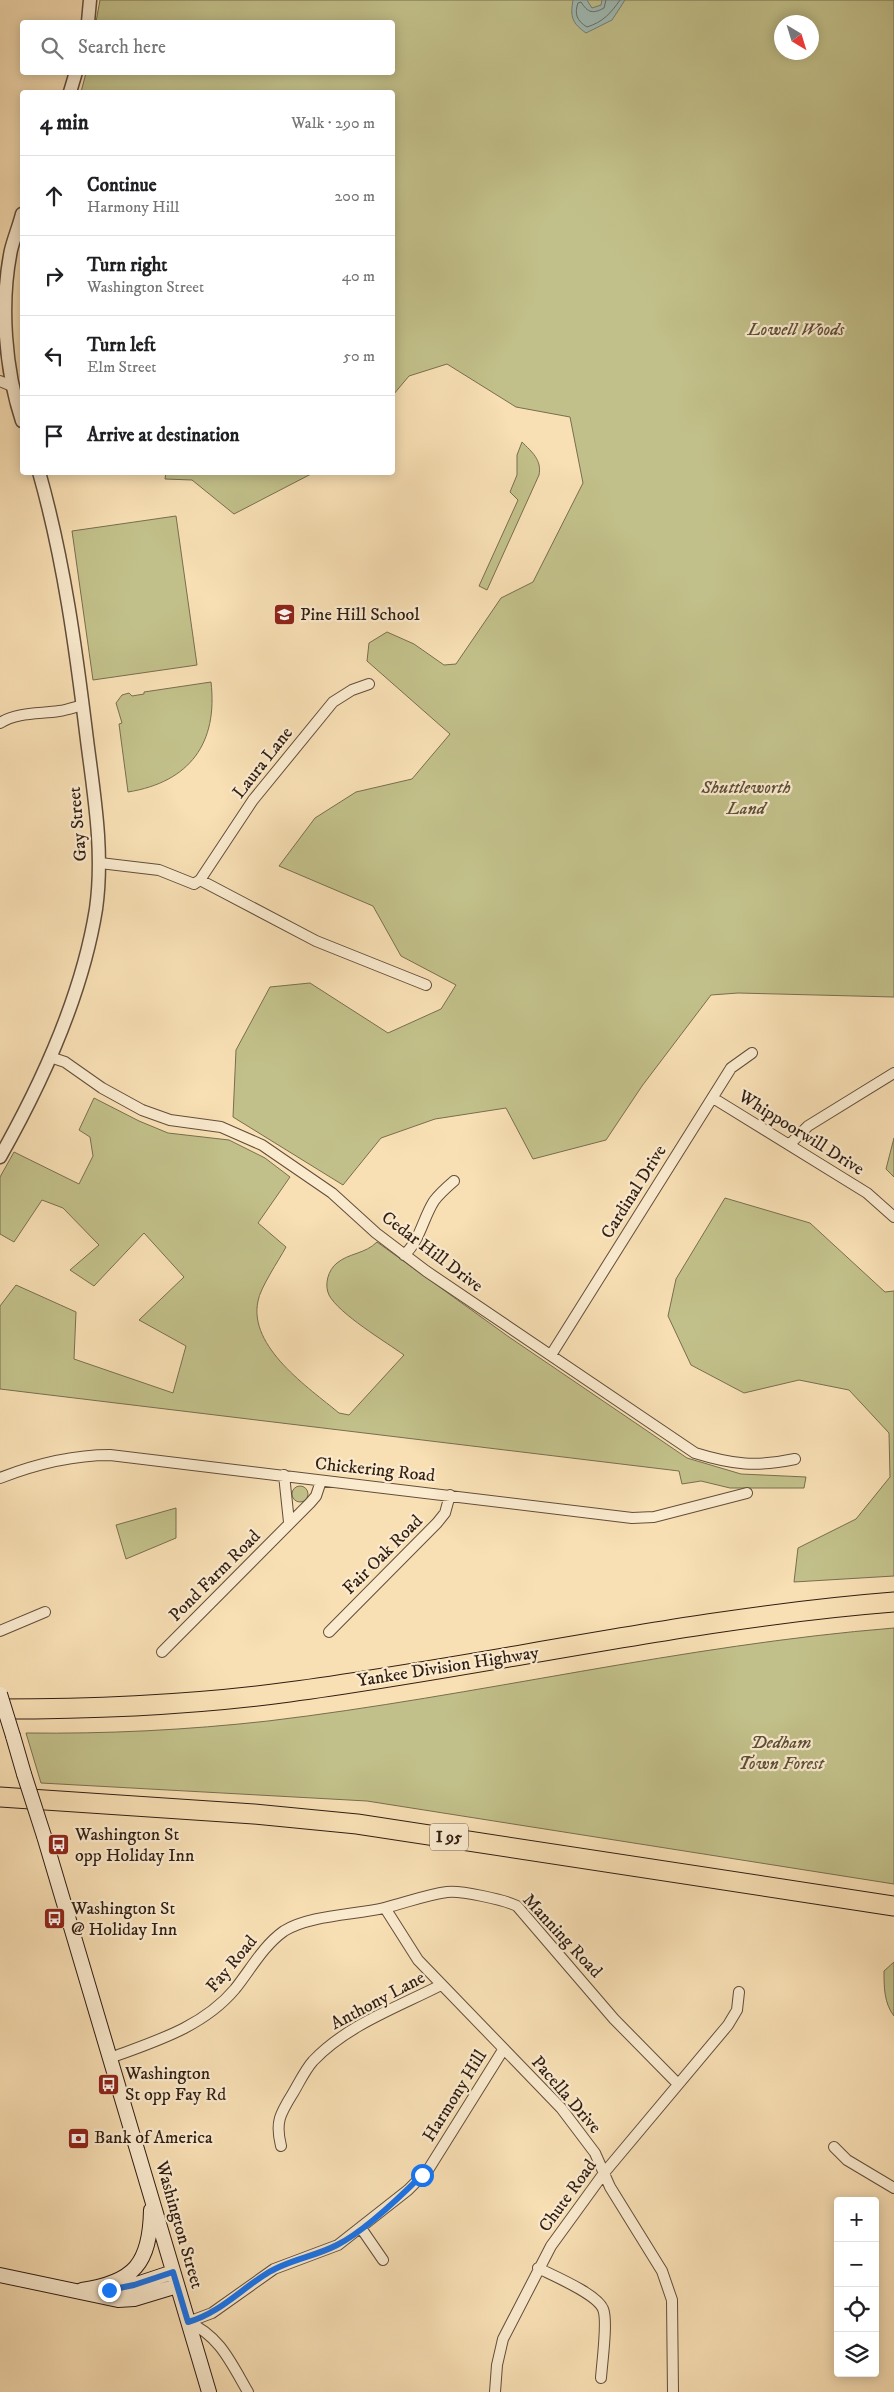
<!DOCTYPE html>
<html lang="en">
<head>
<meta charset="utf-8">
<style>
	:root { --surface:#fff; --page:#f6f6f6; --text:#202124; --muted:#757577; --line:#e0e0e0 }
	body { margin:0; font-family:"IM FELL DW Pica",serif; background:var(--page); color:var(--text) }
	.controls { position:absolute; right:15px; bottom:15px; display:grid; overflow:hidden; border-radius:5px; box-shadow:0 2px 12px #0003 }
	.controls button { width:45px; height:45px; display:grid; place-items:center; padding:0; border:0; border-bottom:1px solid var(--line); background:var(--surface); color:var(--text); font:25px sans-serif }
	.compass { position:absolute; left:774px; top:15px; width:45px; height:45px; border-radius:50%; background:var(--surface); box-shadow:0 2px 12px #0003; rotate:142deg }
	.stop { position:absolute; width:15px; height:15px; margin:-11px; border:4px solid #1a73e8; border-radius:50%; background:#fff }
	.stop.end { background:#1a73e8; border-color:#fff; box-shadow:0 1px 5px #0008 }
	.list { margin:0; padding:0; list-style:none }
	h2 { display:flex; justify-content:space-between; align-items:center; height:65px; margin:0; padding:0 20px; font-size:21px }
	h2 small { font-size:16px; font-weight:400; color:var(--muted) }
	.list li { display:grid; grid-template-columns:32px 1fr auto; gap:15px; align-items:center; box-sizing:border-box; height:80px; padding:0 20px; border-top:1px solid var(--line) }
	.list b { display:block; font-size:19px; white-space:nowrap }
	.list p { margin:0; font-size:16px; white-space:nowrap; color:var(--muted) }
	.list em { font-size:16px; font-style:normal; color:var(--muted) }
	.icon { flex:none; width:28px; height:28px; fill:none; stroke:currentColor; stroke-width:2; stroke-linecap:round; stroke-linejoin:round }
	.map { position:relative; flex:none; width:894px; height:2392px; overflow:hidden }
	.search { position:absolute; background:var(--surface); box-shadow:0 2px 12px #0003; left:20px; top:20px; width:375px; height:55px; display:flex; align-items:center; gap:12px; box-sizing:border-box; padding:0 18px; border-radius:5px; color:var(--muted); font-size:19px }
	.panel { position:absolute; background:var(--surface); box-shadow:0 2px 12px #0003; left:20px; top:90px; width:375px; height:385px; border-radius:5px }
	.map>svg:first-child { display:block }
</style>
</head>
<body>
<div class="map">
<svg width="894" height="2392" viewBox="0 0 894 2392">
	<rect width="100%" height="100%" fill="#f8dfb4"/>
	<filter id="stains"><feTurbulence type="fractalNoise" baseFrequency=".004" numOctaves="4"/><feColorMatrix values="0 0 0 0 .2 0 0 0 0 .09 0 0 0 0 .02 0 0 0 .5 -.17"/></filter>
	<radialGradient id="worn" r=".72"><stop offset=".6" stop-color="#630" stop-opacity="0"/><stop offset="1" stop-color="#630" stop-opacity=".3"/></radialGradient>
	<path fill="#c2c08a" stroke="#796e4e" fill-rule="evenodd" d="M100 0H894V997L738 993 711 995 642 1086 606 1140 533 1159 506 1108 435 1119 381 1138 343 1185 233 1117 236 1050 270 987 310 983 388 1033 441 1009 456 985 401 956 373 906 279 866 315 818 356 792 412 779 450 734 367 661 369 643 387 632 414 644 444 665 456 664 501 598 533 582 583 483 570 417 516 407 447 364 409 376 393 395 392 92H81L86 73 392 72V22H96ZM782 22H812V52H782Z
		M522 442C532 452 542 460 539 475L487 590 479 586 518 500 510 492 517 475V455Z
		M166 472H313V473L234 514 192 480 165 479Z
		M176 516 197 665 93 680 72 531Z
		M211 682C218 743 190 782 128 792L119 724 122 723 116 703 122 695 129 693 132 696 144 694V692Z
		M94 1098 139 1121 168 1133 229 1140 265 1158 290 1177 258 1223 286 1247C279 1260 260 1288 258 1301 248 1347 309 1388 339 1413L349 1415 404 1355C386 1342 339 1314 329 1295 324 1285 328 1270 337 1263 349 1253 365 1254 377 1242L509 1337 687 1458 741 1474 806 1477 804 1488H730L701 1481 682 1484 679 1471 0 1389V1306L16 1285 76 1312 74 1359 173 1393 186 1346 139 1320 184 1277 144 1233 94 1286 70 1270 99 1245 63 1208 42 1200 14 1242 0 1234V1177L14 1152 79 1184 93 1156 90 1137 79 1130Z
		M894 1138V1177L886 1169Z
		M725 1198 810 1223 885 1292 894 1291V1576L794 1582 798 1548 856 1519 890 1477 889 1433 849 1390 799 1380 744 1393 691 1365 668 1316 676 1279Z
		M292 1494a8 8 0 1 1 16 0a8 8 0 1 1-16 0Z
		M176 1508V1538L126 1559 116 1525Z
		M894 1628V1884L367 1801 41 1783 26 1733C107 1734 187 1730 268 1721 477 1696 683 1645 894 1628Z
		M894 1962V2016C884 2003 884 1987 884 1971Z"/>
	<path fill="#9fbbb5" stroke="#737c74" d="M573 0H587L592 8 601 5 602 0H625L612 20 586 33C572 23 570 17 573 0Z"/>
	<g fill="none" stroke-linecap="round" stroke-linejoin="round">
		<path stroke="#686c64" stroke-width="1" d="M606 0 604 8C593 14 588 13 581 2L578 3C574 14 577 21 587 27 603 22 611 13 620 0"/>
		<defs>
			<path id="minor" d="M0 381 14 387
				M0 723C17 712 40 714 59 711 67 710 75 707 83 705
				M100 863 159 870 194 884 200 880 253 800 333 702 352 690 369 684
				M200 880 316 941 426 985
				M50 1057 65 1062 102 1088 142 1110 170 1120 221 1127 262 1145 332 1193 376 1233 426 1271 695 1453C734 1465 756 1467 795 1459
				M713 1098 867 1193 894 1217
				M790 1144 808 1126 894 1073
				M404 1255C420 1241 423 1218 434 1201 440 1193 447 1187 454 1181
				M551 1355 731 1068 752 1053
				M284 1475 289 1522
				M0 1478C36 1464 71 1455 110 1455L632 1518 654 1517 747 1493
				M0 1631 45 1612
				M329 1632 437 1523 445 1513 450 1495
				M162 1652 310 1503 316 1496 321 1481
				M385 1908 418 1960 561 2108 595 2153 610 2187 662 2271 672 2300 673 2392
				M110 2058C156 2041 203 2027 235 1989 251 1969 263 1946 284 1931 310 1915 354 1915 384 1908 405 1903 425 1895 447 1892 460 1890 505 1900 517 1906L614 2019 678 2084
				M281 2146C275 2122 280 2114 293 2093 299 2083 305 2070 313 2061 347 2025 398 2007 441 1985
				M834 2147 847 2160 894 2188
				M361 2228 383 2260
				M538 2268C554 2276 597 2294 603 2309 608 2320 602 2363 601 2378
				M188 2322 212 2313 274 2269 338 2245 408 2190 428 2170 503 2050
				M188 2322C220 2336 231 2363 248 2392
				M495 2392 497 2365 503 2339 551 2246 604 2173 728 2025 737 2010 739 1992"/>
			<path id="tertiary" d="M88 22 90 0
				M70 92 76 72
				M22 214C19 226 14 238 11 250 0 304 5 369 22 421
				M0 1157C43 1081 82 996 96 909 104 852 94 795 87 740 76 650 64 560 39 472"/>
			<path id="secondary" d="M13 1736 24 1774
				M44 1836 209 2392
				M0 2275 118 2300 134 2299 177 2286
				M82 2290C134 2282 150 2264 151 2210
				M109 2290 134 2285 173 2272"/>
			<path id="motorway" d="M0 1709C97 1709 193 1705 289 1692 491 1665 691 1618 894 1602
				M0 1797 254 1814 357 1824 894 1906"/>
		</defs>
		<use href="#minor" stroke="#624e3b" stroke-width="12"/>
		<use href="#tertiary" stroke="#624e3b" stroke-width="15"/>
		<use href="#secondary" stroke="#301d13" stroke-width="16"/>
		<use href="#motorway" stroke="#301d13" stroke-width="21"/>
		<use href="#minor" stroke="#faeace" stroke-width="10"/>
		<use href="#tertiary" stroke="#faeace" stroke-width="12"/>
		<use href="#secondary" stroke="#faeace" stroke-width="14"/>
		<use href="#motorway" stroke="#f8dfb4" stroke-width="19"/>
		<defs>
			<path id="secondary-bridge" d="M0 1694 13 1736
				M24 1774 44 1836"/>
		</defs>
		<use href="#secondary-bridge" stroke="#301d13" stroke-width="16" stroke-linecap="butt"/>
		<use href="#secondary-bridge" stroke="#faeace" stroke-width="14"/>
	</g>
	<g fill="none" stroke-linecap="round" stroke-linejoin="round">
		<path stroke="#1a73e8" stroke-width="6" d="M109 2290 134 2285 173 2272 188 2322C218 2314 240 2290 266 2274 287 2260 314 2257 337 2245 363 2232 401 2196 422 2175"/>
	</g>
	<defs>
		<symbol id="school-square" viewBox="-11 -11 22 22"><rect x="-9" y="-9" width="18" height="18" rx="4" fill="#8f2418" stroke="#faeace"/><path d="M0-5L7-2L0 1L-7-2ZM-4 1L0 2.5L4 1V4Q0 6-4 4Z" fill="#fff"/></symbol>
		<symbol id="bus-square" viewBox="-11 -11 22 22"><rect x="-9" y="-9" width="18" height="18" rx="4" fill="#8f2418" stroke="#faeace"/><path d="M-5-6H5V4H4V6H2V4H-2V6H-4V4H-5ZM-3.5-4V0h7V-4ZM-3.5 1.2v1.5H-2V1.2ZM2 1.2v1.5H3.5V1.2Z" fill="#fff"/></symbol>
		<symbol id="bank-square" viewBox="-11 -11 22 22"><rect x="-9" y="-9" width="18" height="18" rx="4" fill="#8f2418" stroke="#faeace"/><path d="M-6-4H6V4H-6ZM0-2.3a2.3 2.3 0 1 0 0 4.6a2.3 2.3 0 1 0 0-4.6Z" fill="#fff"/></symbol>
	</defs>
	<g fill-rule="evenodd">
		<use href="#school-square" x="272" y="602" width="25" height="25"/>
		<use href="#bus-square" x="46" y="1832" width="25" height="25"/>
		<use href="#bus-square" x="42" y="1906" width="25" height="25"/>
		<use href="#bus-square" x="96" y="2072" width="25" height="25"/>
		<use href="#bank-square" x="66" y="2126" width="25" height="25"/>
	</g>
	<g text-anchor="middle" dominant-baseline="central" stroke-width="4.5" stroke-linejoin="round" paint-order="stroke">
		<rect fill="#faeace" stroke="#6d5a4b" stroke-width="1" x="430" y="1823.5" width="38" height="27" rx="4"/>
		<g font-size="16" font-weight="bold" fill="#301d13">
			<text x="449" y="1837">I 95</text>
		</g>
		<g font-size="18" font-style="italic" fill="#5c4e37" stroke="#faeace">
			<text x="796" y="330">Lowell Woods</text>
			<text x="746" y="788">Shuttleworth<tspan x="746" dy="21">Land</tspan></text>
			<text x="781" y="1743">Dedham<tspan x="781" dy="21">Town Forest</tspan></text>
		</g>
		<g font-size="18" fill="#301d13" stroke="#faeace" text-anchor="start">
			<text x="300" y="615">Pine Hill School</text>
			<text x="75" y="1835">Washington St<tspan x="75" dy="21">opp Holiday Inn</tspan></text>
			<text x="71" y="1909">Washington St<tspan x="71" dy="21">@ Holiday Inn</tspan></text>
			<text x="125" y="2074">Washington<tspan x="125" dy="21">St opp Fay Rd</tspan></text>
			<text x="94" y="2138">Bank of America</text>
		</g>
		<g font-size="18" fill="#301d13" stroke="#faeace">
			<text transform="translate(263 763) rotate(-52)">Laura Lane</text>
			<text transform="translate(78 824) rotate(-95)">Gay Street</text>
			<text transform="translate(801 1133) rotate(32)">Whippoorwill Drive</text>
			<text transform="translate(634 1192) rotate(-58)">Cardinal Drive</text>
			<text transform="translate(432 1252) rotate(37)">Cedar Hill Drive</text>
			<text transform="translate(375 1470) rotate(6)">Chickering Road</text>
			<text transform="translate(383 1555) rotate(-45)">Fair Oak Road</text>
			<text transform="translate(215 1576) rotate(-45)">Pond Farm Road</text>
			<text transform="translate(448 1667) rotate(-9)">Yankee Division Highway</text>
			<text transform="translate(562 1936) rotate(47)">Manning Road</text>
			<text transform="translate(232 1964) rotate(-50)">Fay Road</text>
			<text transform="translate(378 2001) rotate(-28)">Anthony Lane</text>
			<text transform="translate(566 2095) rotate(49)">Pacella Drive</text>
			<text transform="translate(455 2096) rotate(-58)">Harmony Hill</text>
			<text transform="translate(568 2196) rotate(-54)">Chute Road</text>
			<text transform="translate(179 2225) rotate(74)">Washington Street</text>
		</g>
	</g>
	<rect width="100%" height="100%" filter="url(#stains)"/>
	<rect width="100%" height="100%" fill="url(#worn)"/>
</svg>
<div class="controls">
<button>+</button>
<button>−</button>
<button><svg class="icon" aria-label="locate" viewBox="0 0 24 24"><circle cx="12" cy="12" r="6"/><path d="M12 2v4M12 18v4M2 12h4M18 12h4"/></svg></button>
<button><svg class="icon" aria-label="layers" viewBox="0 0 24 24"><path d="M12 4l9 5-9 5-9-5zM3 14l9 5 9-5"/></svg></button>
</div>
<svg class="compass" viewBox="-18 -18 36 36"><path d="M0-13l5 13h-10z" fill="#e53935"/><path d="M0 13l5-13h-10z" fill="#757577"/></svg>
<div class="stop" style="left:422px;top:2175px"></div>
<div class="stop end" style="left:109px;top:2290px"></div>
<div class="search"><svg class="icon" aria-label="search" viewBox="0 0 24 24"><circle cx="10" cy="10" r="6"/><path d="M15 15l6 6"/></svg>Search here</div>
<section class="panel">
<h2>4 min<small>Walk · 290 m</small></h2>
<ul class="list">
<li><svg class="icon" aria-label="ahead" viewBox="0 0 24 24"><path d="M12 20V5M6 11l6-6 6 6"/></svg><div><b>Continue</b><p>Harmony Hill</p></div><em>200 m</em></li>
<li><svg class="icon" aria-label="right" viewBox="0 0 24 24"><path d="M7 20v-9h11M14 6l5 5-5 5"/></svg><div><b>Turn right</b><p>Washington Street</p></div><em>40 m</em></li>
<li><svg class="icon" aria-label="left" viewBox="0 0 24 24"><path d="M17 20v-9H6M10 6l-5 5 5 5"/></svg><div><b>Turn left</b><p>Elm Street</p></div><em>50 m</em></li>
<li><svg class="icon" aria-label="arrive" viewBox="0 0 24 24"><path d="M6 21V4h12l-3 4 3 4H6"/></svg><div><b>Arrive at destination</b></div></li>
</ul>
</section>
</div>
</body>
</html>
